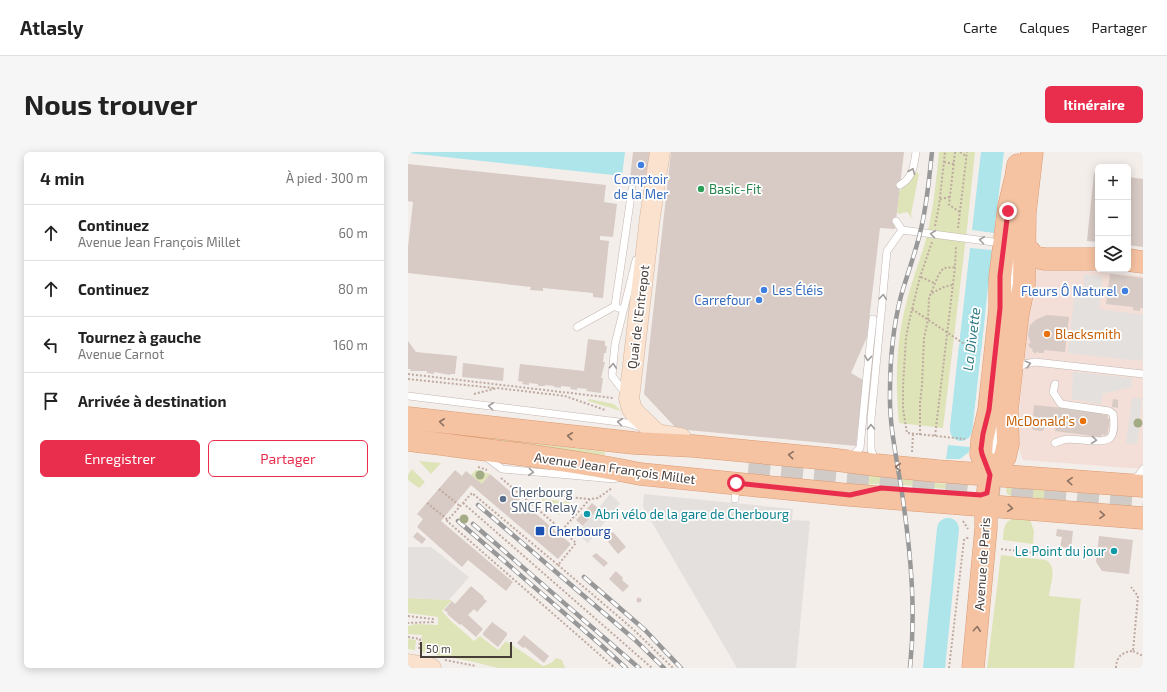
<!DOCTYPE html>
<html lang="fr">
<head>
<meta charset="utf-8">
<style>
	:root { --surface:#fff; --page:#f6f6f6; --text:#222; --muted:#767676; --line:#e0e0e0; --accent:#e82e4c }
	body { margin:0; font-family:"Exo 2",sans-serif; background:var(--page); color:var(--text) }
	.controls { position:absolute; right:12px; top:12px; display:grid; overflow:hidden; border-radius:6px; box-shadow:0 2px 10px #0003 }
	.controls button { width:36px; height:36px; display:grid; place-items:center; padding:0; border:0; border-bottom:1px solid var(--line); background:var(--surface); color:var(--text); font:20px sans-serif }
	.scale { position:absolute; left:12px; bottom:10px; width:92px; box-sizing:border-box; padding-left:4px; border:2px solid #473d39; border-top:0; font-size:11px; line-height:14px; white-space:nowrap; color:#473d39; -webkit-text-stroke:3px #fff; paint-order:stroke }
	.stop { position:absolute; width:12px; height:12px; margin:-9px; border:3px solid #e82e4c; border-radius:50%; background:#fff }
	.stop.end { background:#e82e4c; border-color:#fff; box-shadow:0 1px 4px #0008 }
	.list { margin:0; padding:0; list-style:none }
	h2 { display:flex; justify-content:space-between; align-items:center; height:52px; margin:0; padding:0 16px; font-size:17px }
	h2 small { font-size:13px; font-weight:400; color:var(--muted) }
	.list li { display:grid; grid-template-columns:26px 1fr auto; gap:12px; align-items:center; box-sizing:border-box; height:56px; padding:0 16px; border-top:1px solid var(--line) }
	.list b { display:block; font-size:15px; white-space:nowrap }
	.list p { margin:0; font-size:13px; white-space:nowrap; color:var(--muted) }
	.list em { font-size:13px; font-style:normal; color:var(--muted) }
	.actions { display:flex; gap:8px; padding:12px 16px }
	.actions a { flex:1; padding:9px 0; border:1px solid var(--accent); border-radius:6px; text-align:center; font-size:14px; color:var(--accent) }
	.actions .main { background:var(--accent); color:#fff }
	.icon { flex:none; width:22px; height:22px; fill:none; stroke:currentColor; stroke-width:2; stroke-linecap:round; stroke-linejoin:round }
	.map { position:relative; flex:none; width:735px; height:516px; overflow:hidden; border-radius:6px }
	header { display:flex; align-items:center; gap:24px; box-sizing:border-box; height:56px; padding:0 20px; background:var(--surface); border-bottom:1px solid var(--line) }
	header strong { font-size:19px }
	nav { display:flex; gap:22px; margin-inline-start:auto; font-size:14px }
	.intro { display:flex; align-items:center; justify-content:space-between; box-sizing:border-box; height:96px; padding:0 24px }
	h1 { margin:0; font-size:28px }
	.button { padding:10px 18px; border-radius:6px; background:var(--accent); color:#fff; font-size:14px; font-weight:700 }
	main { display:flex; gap:24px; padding:0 24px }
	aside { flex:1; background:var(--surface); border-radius:6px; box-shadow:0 2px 10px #0003 }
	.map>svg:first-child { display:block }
</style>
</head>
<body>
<header>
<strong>Atlasly</strong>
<nav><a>Carte</a><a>Calques</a><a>Partager</a></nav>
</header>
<div class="intro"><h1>Nous trouver</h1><a class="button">Itinéraire</a></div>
<main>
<aside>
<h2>4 min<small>À pied · 300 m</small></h2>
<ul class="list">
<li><svg class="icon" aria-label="ahead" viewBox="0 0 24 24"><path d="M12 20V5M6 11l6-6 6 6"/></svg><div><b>Continuez</b><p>Avenue Jean François Millet</p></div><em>60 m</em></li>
<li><svg class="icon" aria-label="ahead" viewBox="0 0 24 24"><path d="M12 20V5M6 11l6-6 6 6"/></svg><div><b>Continuez</b></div><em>80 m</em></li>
<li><svg class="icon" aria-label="left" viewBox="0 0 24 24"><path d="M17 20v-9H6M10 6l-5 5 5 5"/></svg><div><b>Tournez à gauche</b><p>Avenue Carnot</p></div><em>160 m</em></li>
<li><svg class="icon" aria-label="arrive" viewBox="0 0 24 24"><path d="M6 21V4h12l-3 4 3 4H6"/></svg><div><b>Arrivée à destination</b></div></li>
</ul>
<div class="actions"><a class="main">Enregistrer</a><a>Partager</a></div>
</aside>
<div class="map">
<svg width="735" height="516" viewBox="0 0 735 516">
	<rect width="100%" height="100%" fill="#f4eeeb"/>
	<path fill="#f3dfd8" d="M635 115 735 124V317L615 308 612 300 609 281 625 124 628 118Z"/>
	<path fill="#dee4b7" d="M531 0H567L559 77 535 276 491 271C487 232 488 190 498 152 503 131 511 111 517 91 525 61 528 30 531 0Z
		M509 20 511 22 503 62 505 67 499 60 491 62 489 60 491 40Z
		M181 247 206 252 213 259 180 249Z
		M0 276 197 300V303L0 282Z
		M11 309 33 311 23 322Z
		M4 317 17 330 11 336 0 328V323Z
		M68 318 82 322 74 332 63 323Z
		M452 318 485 321V331L450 333Z
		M494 322 505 323 512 330 539 332V337L495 333Z
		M548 326 561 331C560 340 554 339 547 338Z
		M615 331 613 346 600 343 598 339 599 334Z
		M621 332 648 334 647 349 620 347Z
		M133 347 163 350 151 363Z
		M606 366 621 367 622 368 626 379 625 392 595 388C596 378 595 370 606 366Z
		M593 403 638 408C650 415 642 433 641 444L673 447 666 516H579Z
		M0 446 44 448 34 459 42 468 66 489 72 484 90 498 98 489 135 514 143 511 148 506 154 508 157 516H90L66 510 13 500 14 483 0 482V474L8 472 30 473V465L0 461Z
		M0 487 8 488 7 498 0 497Z"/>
	<path fill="#e3e0de" d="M676 122 694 125 691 157 735 163V205L732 209 660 201 667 139 675 140Z
		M665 220 724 226 723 235 694 242 693 252 664 247Z
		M724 246 734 247 729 292 718 291Z
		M202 342 212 351 180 391 169 382Z
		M236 342 385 357 384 368 402 369 388 516H329L235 355Z
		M0 395H23L61 425 41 448 0 446Z"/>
	<path fill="#ade5eb" d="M0 0H217L214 24 0 1Z
		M573 0H596L586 81 564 78Z
		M562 96 584 98 573 199 552 185Z
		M551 193 572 206 564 279 542 276Z
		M540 293 562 295 561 300 552 307H538Z"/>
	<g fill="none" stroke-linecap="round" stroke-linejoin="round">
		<path stroke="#ade5eb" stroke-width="22" d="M553 278 566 162
			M526 516 540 377"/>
	</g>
	<path fill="#d8cac4" d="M225 0H244L241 28 222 26Z
		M263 0H496L487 77 472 76 459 185 443 221 455 228 448 294 269 277 236 242Z
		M0 12 198 33 196 50 209 52 205 85 192 84V88L201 89 195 146 185 145V141L135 136V139L122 138 123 135 0 121V95L5 50 0 49Z
		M686 21 690 22V90L679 89Z
		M720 25 735 27V95L720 93Z
		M702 122 735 126V156H732V159L725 158V155L698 152Z
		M639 163 661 165 657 200 636 198V201H631L629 199 628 202 624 199 625 197 622 196 620 192 623 191 620 183 622 173 629 167Z
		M180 187 197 189V194H199L198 201H196L195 210H197L193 226H195L193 241 178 239 179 237 169 236V238L162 237 163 235 153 234V236L146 235V234L137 233V234H130V232L121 231V233L114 232 115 230 110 229 112 212 176 219Z
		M0 189 8 200 49 204 47 222H42V223L26 220V222L19 221V219H2L3 217H0Z
		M55 211 96 216 95 229 54 225Z
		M705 247 710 248V256L704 255Z
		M626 253 695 260V263L699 262 700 267H702L699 283 698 282V284L694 282 693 285 647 279 649 267 636 266 637 268 636 277 634 279 625 278 624 276 625 267 628 265 625 264Z
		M47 318 54 324 58 319 74 332 82 322 163 392 150 407 63 333 33 369 105 430 98 439 60 408 54 415 9 375 15 367 9 362Z
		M184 351 190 356 175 374 168 368Z
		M649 377 665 379 663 396 652 395 654 385 648 384Z
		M9 380 18 387 14 392 5 385Z
		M205 380 218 395 210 402 197 386Z
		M691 384 725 388 721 422 694 419 688 410Z
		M188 401 200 411 196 415 184 404Z
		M208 419 215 426 214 428 221 434 215 440 201 427Z
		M63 434 76 445 75 446 79 449 69 460 66 457 60 463 75 477 68 485 53 472 52 473 39 462 40 461 36 458 44 449 47 452Z
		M228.5 448a2.5 2.5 0 1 1 5 0a2.5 2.5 0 1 1-5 0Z
		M84 470 99 481V483L90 495 75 483V481Z
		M116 483 141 504 136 511 117 495 115 496 109 491Z"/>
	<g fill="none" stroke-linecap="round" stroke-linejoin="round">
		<path stroke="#d1cbc7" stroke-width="22" stroke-dasharray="22 11" stroke-linecap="butt" d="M340 320 735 353"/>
		<defs>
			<path id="lane" d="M492 33C505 26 506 13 508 0
				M494 78 593 91 594 92
				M602 150 606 110
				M207 154 224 37
				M169 175 207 154 210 156
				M608 218 616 212 627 210 735 222
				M647 232 645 240 653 252 701 259 705 262C706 268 707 281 702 286 696 292 669 287 659 287 655 288 651 289 647 291
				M218 242 204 224 207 192 228 108
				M0 244 219 271 232 275
				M441 302H446L452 296 459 222 465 167
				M77 304 94 317 206 327
				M467 309 463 297V267L479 99 494 78 488 69
				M583 309 588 273
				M724 328 731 323 735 317
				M327 347 328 334"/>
			<path id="secondary" d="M252 0 242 65 221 247 224 257 227 261 249 282 273 286
				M0 512 23 516"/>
			<path id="primary" d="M622 100 626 105 637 107H690
				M720 108 735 110
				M0 266 226 291 285 294 421 307 468 313 529 319 735 334
				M0 288C77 298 155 306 232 322L442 343 735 366
				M582 323 573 302 574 288 581 258 592 157V125L601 54 608 25 610 13
				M565 516 578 376V354L582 323 597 305 600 292 599 258 610 161 616 133 617 61 624 0"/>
		</defs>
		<use href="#lane" stroke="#c2b6b1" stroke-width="8"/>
		<use href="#secondary" stroke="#d2b5a0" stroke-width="21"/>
		<use href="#primary" stroke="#da9a72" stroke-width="23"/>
		<path stroke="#bfaaa0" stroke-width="2" stroke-dasharray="2 2" stroke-linecap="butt" d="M547 0 541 53 552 60
			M552 0 558 4
			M536 10 546 12
			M532 47 542 45
			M527 74 531 54 537 0
			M550 76 559 0
			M524 90 512 125 501 170 498 186 495 234V257L499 281 557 287
			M513 125 526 131
			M524 141 536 135 544 133
			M504 157 570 201
			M0 222 205 246
			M0 227 86 236
			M66 242 89 236 157 244 197 258
			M512 283V251L514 233 516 186 520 168 521 146 530 124 533 119 536 116 547 115
			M527 284 547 115 548 94
			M504 300 505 282
			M70 315 79 318
			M93 326 154 378 182 347 190 346 204 336
			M31 337 52 354
			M112 341 181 347
			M19 351 40 368
			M55 351 244 516
			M555 369 560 377
			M154 378 168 391 150 413 64 341 39 369 207 516
			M593 397 646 403
			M150 413 225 477 265 516
			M0 464 25 467V470L0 471
			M0 485 12 487 11 497
			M725 499 735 504
			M37 508 68 514
			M541 516 556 388 558 386H561
			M708 516C708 505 714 500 725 499L730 444 723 435"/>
		<use href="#lane" stroke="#fff" stroke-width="7"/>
		<use href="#secondary" stroke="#fae2ce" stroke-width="20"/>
		<use href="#primary" stroke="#f6c3a2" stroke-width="22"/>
		<defs>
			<path id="rail" d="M70 353 226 487 256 516
				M50 369 193 493 218 516
				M65 372 231 516
				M176 425 237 478 273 516
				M502 516C508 459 503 404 495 348 490 312 481 276 482 240 482 208 485 175 493 144 499 123 507 102 512 81 519 54 521 27 524 0"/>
		</defs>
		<use href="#rail" stroke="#989898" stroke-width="4.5"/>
		<use href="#rail" stroke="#fff" stroke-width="3" stroke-dasharray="9" stroke-linecap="butt"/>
	</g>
	<g fill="#a3ab85">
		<circle cx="730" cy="271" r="4.5"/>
		<circle cx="72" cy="323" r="4.5"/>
		<circle cx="56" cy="367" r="4.5"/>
	</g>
	<defs><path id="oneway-chevron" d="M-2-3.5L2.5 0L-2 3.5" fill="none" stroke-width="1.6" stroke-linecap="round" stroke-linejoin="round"/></defs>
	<g stroke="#a39e9c">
		<use href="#oneway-chevron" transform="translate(504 19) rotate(-67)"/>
		<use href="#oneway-chevron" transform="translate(525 82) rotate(-172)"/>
		<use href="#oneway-chevron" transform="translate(574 88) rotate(-173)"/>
		<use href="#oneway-chevron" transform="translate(475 145) rotate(-84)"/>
		<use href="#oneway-chevron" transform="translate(460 206) rotate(96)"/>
		<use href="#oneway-chevron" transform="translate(620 212) rotate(-15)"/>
		<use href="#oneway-chevron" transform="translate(205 214) rotate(-86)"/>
		<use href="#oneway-chevron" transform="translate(83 254) rotate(-173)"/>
		<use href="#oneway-chevron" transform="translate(212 270) rotate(-173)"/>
		<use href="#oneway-chevron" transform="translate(463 275) rotate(-91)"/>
		<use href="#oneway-chevron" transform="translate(686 288) rotate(6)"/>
		<use href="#oneway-chevron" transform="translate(123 320) rotate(6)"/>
	</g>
	<g stroke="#8d7363">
		<use href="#oneway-chevron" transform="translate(34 270) rotate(-174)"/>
		<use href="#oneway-chevron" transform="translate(162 284) rotate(-174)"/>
		<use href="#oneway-chevron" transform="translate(383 303) rotate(-175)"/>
		<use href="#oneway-chevron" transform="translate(490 315) rotate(-175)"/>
		<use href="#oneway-chevron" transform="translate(662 329) rotate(-176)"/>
		<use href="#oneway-chevron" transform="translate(602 356) rotate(5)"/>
		<use href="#oneway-chevron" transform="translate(694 363) rotate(4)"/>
		<use href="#oneway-chevron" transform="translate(569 477) rotate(-85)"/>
	</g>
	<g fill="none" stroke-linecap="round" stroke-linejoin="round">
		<path stroke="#e82e4c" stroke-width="5" d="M328 331 442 343 473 336 573 343 579 341 582 323 574 302 573 297 575 282 581 258 592 156V124L600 59"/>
	</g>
	<g fill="#3f7fe0" stroke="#fff" stroke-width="1.5">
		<circle cx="233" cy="13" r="4"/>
		<circle cx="356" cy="138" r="4"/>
		<circle cx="717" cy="139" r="4"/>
		<circle cx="351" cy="148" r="4"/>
	</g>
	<circle fill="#2e9e5b" stroke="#fff" stroke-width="1.5" cx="293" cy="37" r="4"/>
	<g fill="#e8710a" stroke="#fff" stroke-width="1.5">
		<circle cx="639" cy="182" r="4"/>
		<circle cx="675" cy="269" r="4"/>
	</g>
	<circle fill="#5c6f8a" stroke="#fff" stroke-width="1.5" cx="95" cy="347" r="4"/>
	<g fill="#0f9aa8" stroke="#fff" stroke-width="1.5">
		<circle cx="179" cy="362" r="4"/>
		<circle cx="706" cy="399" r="4"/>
	</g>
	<rect fill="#1a4fb4" stroke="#fff" stroke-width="1.5" x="127" y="374" width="10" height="10" rx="2"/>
	<g text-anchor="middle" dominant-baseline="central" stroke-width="3.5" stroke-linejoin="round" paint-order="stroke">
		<g font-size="13" fill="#366cbe" stroke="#fff" text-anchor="end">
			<text x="233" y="27" text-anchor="middle">Comptoir<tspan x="233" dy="15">de la Mer</tspan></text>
			<text x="364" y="138" text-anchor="start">Les Éléis</text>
			<text x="709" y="139">Fleurs Ô Naturel</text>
			<text x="343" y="148">Carrefour</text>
		</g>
		<g font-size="13" fill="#27864d" stroke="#fff" text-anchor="start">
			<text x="301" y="37">Basic-Fit</text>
		</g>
		<g font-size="13" fill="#473d39" stroke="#fff">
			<text transform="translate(230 165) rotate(-83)">Quai de l'Entrepot</text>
			<text transform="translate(207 316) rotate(8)">Avenue Jean François Millet</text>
			<text transform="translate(574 412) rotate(-86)">Avenue de Paris</text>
		</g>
		<g font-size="13" fill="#c56008" stroke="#fff" text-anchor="start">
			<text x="647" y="182">Blacksmith</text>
			<text x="667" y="269" text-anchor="end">McDonald's</text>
		</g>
		<g font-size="13" fill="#4e5e75" stroke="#fff" text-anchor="start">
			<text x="103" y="340">Cherbourg<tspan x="103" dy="15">SNCF Relay</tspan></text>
		</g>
		<g font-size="13" fill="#0d838f" stroke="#fff" text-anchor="start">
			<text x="187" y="362">Abri vélo de la gare de Cherbourg</text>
			<text x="698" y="399" text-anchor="end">Le Point du jour</text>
		</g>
		<g font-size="13" fill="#164399" stroke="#fff" text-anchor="start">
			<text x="141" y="379">Cherbourg</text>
		</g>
		<g font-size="14" font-style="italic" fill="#307c84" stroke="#fff">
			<text transform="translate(563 187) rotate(-83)">La Divette</text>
		</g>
	</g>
</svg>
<div class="controls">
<button>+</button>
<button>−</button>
<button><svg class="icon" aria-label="layers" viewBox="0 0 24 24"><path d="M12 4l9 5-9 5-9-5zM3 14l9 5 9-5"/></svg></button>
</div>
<div class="scale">50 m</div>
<div class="stop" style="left:328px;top:331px"></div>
<div class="stop end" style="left:600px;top:59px"></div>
</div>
</main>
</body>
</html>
